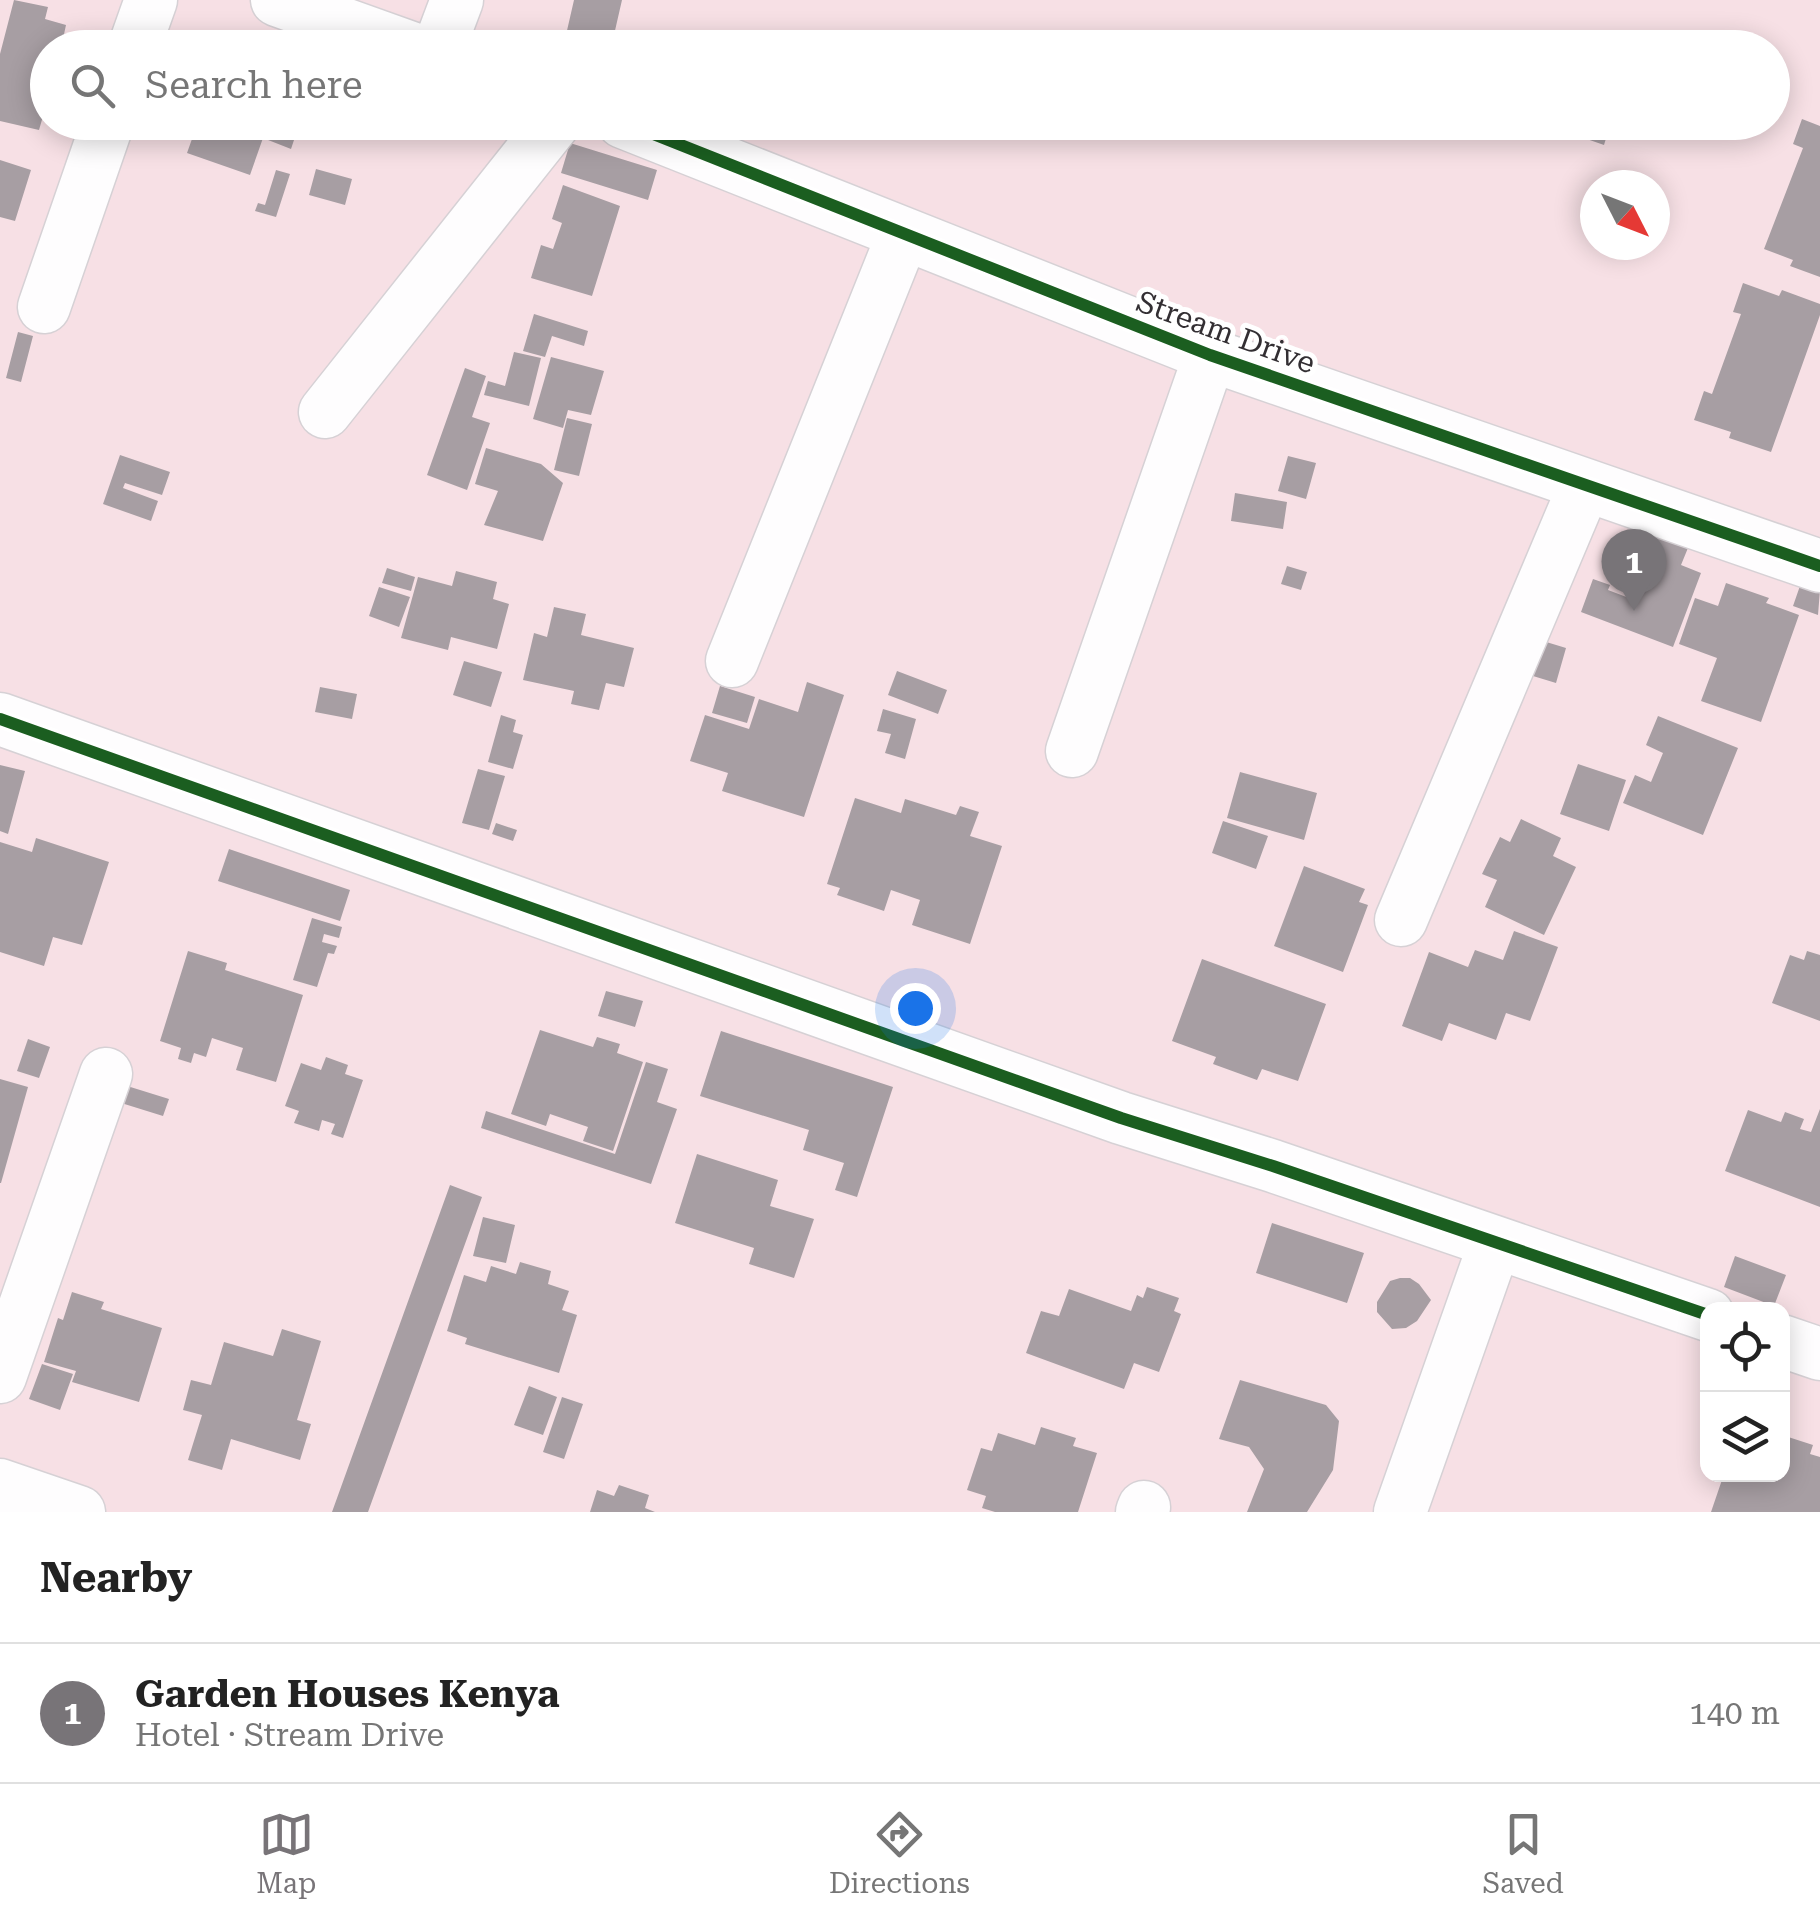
<!DOCTYPE html>
<html lang="en">
<head>
<meta charset="utf-8">
<style>
	:root { --surface:#fff; --page:#f2f2f2; --text:#222; --muted:#767676; --line:#e0e0e0; --accent:#787478 }
	body { margin:0; font-family:"Roboto Serif",serif; background:var(--page); color:var(--text) }
	.controls { position:absolute; right:30px; bottom:30px; display:grid; overflow:hidden; border-radius:20px; box-shadow:0 5px 25px #0003 }
	.controls button { width:90px; height:90px; display:grid; place-items:center; padding:0; border:0; border-bottom:2px solid var(--line); background:var(--surface); color:var(--text); font:50px sans-serif }
	.compass { position:absolute; left:1580px; top:170px; width:90px; height:90px; border-radius:50%; background:var(--surface); box-shadow:0 5px 25px #0003; rotate:132deg }
	.you { position:absolute; left:915px; top:1008px; width:35px; height:35px; margin:-25px; border:8px solid #fff; border-radius:50%; background:#1a73e8; box-shadow:0 0 0 15px #1a73e833 }
	.badge { display:grid; place-items:center; width:65px; height:65px; border-radius:50%; background:var(--accent); color:#fff; font-size:32px; font-weight:700 }
	.pin { position:absolute; translate:-50% -82px; filter:drop-shadow(0 2px 5px #0008) }
	.pin::after { content:''; position:absolute; top:52px; width:35px; height:30px; background:inherit; clip-path:polygon(0 0,100% 0,50% 100%) }
	.list { margin:0; padding:0; list-style:none }
	h2 { display:flex; justify-content:space-between; align-items:center; height:130px; margin:0; padding:0 40px; font-size:42px }
	h2 small { font-size:32px; font-weight:400; color:var(--muted) }
	.list li { display:grid; grid-template-columns:65px 1fr auto; gap:30px; align-items:center; box-sizing:border-box; height:140px; padding:0 40px; border-top:2px solid var(--line) }
	.list b { display:block; font-size:38px; white-space:nowrap }
	.list p { margin:0; font-size:32px; white-space:nowrap; color:var(--muted) }
	.list em { font-size:32px; font-style:normal; color:var(--muted) }
	.icon { flex:none; width:55px; height:55px; fill:none; stroke:currentColor; stroke-width:2; stroke-linecap:round; stroke-linejoin:round }
	.map { position:relative; flex:none; width:1820px; height:1512px; overflow:hidden }
	.search { position:absolute; background:var(--surface); box-shadow:0 5px 25px #0003; left:30px; right:30px; top:30px; height:110px; display:flex; align-items:center; gap:25px; box-sizing:border-box; padding:0 35px; border-radius:55px; color:var(--muted); font-size:38px }
	.sheet { height:270px; background:var(--surface) }
	nav { display:flex; justify-content:space-around; align-items:center; box-sizing:border-box; height:140px; border-top:2px solid var(--line); background:var(--surface); font-size:28px; color:var(--muted) }
	nav a { display:grid; justify-items:center; gap:5px }
	nav .on { color:var(--accent) }
	.map>svg:first-child { display:block }
</style>
</head>
<body>
<div class="map">
<svg width="1820" height="1512" viewBox="0 0 1820 1512">
	<rect width="100%" height="100%" fill="#f9f3f8"/>
	<path fill="#f7e0e5" fill-rule="evenodd" d="M0 0H1820V1512H0ZM48 48H1772V122H48ZM1595 185H1655V245H1595ZM1708 1310H1782V1474H1708Z"/>
	<path fill="#a79ea3" d="M14 0 48 7 45 19 66 25 61 48H48V99L39 130 0 121V54Z
		M574 0H622L611 48H563Z
		M244 37 270 47V48H240Z
		M1802 119 1820 126V277L1790 266 1793 260 1764 249 1803 148 1793 144Z
		M198 122 220 124 300 122 291 149 263 138 250 175 187 153Z
		M1564 122H1611L1604 145 1561 130Z
		M570 143 657 170 648 200 561 173Z
		M0 160 31 170 15 221 0 217Z
		M316 169 352 179 345 205 309 195Z
		M276 170 290 174 276 217 255 211 258 203 265 205Z
		M563 185 620 206 592 296 531 278 541 245 553 249 562 223 552 219Z
		M1743 283 1779 296 1782 290 1820 304V315L1771 452 1729 438 1731 432 1694 420 1704 391 1712 394 1741 314 1733 312Z
		M534 314 588 331 584 346 552 336 545 357 523 351Z
		M18 332 33 336 21 382 6 378Z
		M514 352 541 358 529 406 484 395 488 381 505 386Z
		M551 357 604 371 591 415 568 410 563 428 533 419Z
		M465 368 486 376 472 417 490 423 467 490 427 475Z
		M567 418 592 424 579 476 554 470Z
		M486 448 541 464 563 483 543 541 484 525 498 491 475 484Z
		M120 455 170 472 162 495 125 483 123 488 158 501 151 521 103 504Z
		M1288 456 1316 463 1306 499 1278 491Z
		M1235 493 1287 502 1283 529 1231 521Z
		M1642 525 1690 543 1681 565 1701 573 1673 647 1581 612 1593 579 1610 585 1608 590 1629 598 1646 553 1633 548Z
		M1287 566 1307 572 1301 590 1281 584Z
		M387 568 415 577 411 591 382 583Z
		M456 571 497 582 493 599 509 604 497 649 451 637 448 650 401 638 418 577 452 586Z
		M1726 583 1769 598 1766 603 1799 615 1761 722 1701 701 1717 658 1679 644 1695 598 1718 606Z
		M1801 583 1820 590 1818 615 1793 606Z
		M379 587 410 597 399 627 369 616Z
		M554 607 586 614 581 635 634 648 624 687 606 683 599 710 571 704 574 691 523 680 534 633 547 637Z
		M1543 641 1566 648 1556 683 1533 676Z
		M464 661 502 672 491 707 453 695Z
		M897 671 947 690 938 714 888 695Z
		M807 682 844 695 804 817 722 791 728 773 690 761 705 715 749 729 759 699 798 712Z
		M720 686 755 697 747 723 712 713Z
		M320 687 357 694 352 719 315 712Z
		M883 709 916 719 905 759 885 753 891 734 877 731Z
		M501 715 516 720 513 732 523 735 513 769 488 762Z
		M1658 716 1738 748 1703 835 1623 803 1635 775 1651 782 1663 753 1646 745Z
		M1578 764 1626 780 1609 831 1560 814Z
		M0 765 25 771 8 834 0 831Z
		M478 769 505 776 489 830 462 823Z
		M1240 772 1317 793 1304 840 1227 818Z
		M855 798 901 813 905 799 956 815 960 806 979 812 970 836 1002 846 970 944 912 925 920 900 891 890 884 911 837 895 840 888 827 884Z
		M1521 819 1561 838 1553 856 1576 867 1544 935 1485 907 1497 880 1482 874 1500 837 1510 842Z
		M1223 821 1268 836 1256 869 1212 853Z
		M496 823 517 830 513 841 492 834Z
		M36 838 109 862 82 945 53 937 44 966 0 952V842L32 852Z
		M229 849 350 890 340 921 218 881Z
		M1304 866 1365 889 1359 902 1368 905 1343 972 1274 946Z
		M312 918 342 927 339 938 324 934 322 942 337 946 334 954 328 953 317 987 293 980Z
		M1514 931 1558 947 1530 1021 1506 1013 1496 1040 1449 1023 1442 1041 1402 1026 1429 952 1468 967 1475 950 1503 960Z
		M188 951 227 963 225 970 303 995 276 1082 236 1070 243 1048 212 1038 206 1057 194 1053 191 1063 178 1059 181 1048 160 1041Z
		M1807 951 1820 955V1021L1772 1003 1790 955 1804 960Z
		M1202 959 1326 1004 1298 1081 1262 1069 1257 1080 1213 1064 1216 1057 1172 1041Z
		M606 991 643 1001 635 1027 598 1016Z
		M540 1030 593 1047 597 1037 620 1044 617 1053 643 1062 613 1151 583 1141 588 1127 550 1114 546 1126 511 1114Z
		M721 1031 893 1087 857 1197 835 1190 844 1163 803 1150 809 1130 700 1096Z
		M28 1039 50 1047 39 1078 17 1071Z
		M326 1057 348 1065 345 1074 363 1080 343 1138 331 1134 335 1124 322 1120 319 1131 294 1123 299 1111 285 1106 301 1063 321 1070Z
		M646 1062 668 1069 657 1102 677 1109 651 1184 481 1128 486 1111 615 1154Z
		M0 1079 28 1087 1 1183H0Z
		M124 1085 169 1099 163 1116 118 1102Z
		M1820 1109V1207L1725 1171 1748 1110 1781 1122 1785 1112 1804 1119 1800 1129 1811 1132Z
		M697 1154 778 1180 770 1206 814 1219 794 1278 749 1264 754 1248 675 1223Z
		M450 1185 482 1197 368 1512H332Z
		M483 1217 515 1225 506 1263 473 1256Z
		M1272 1223 1364 1253 1347 1303 1256 1273Z
		M1735 1256 1786 1275 1774 1306 1724 1287Z
		M520 1262 551 1271 548 1284 569 1291 562 1310 577 1315 559 1373 465 1344 467 1338 447 1331 464 1275 486 1282 491 1266 516 1274Z
		M1400 1278H1410L1419 1284 1431 1300 1417 1321 1406 1328 1392 1329 1377 1312V1302L1390 1281Z
		M1147 1287 1179 1298 1174 1311 1181 1314 1159 1372 1134 1363 1124 1389 1026 1353 1041 1311 1059 1316 1069 1289 1131 1311 1137 1295 1143 1298Z
		M72 1292 104 1302 101 1309 162 1328 139 1402 72 1382 76 1371 44 1362 58 1318 63 1320Z
		M282 1329 321 1341 297 1420 311 1424 300 1460 231 1439 222 1470 188 1460 202 1415 183 1410 191 1380 211 1385 224 1342 273 1356Z
		M42 1364 73 1374 60 1410 29 1399Z
		M1240 1380 1326 1405 1339 1421 1333 1470 1307 1512H1247L1264 1469 1249 1447 1219 1439Z
		M529 1386 557 1397 543 1435 514 1425Z
		M562 1397 583 1404 564 1459 543 1452Z
		M1041 1427 1076 1438 1073 1446 1097 1453 1078 1512H995L982 1508 986 1496 967 1490 981 1448 992 1451 998 1433 1035 1445Z
		M1782 1435 1813 1445 1810 1454 1820 1457V1512H1711L1724 1474H1782Z
		M619 1485 649 1495 645 1508 655 1512H590L597 1490 614 1496Z"/>
	<g fill="none" stroke-linecap="round" stroke-linejoin="round">
		<defs>
			<path id="minor" d="M277 0 411 48
				M134 48 151 0
				M439 48 457 0
				M623 122 1210 355 1820 566
				M44 307 108 122
				M325 412 555 122
				M732 661 903 235
				M0 719 1121 1118 1273 1166 1708 1315
				M1072 751 1210 355
				M1401 920 1584 487
				M1782 1341 1820 1354
				M0 1377 106 1074
				M0 1485 79 1512
				M1142 1512 1144 1507
				M1400 1512 1495 1243"/>
		</defs>
		<use href="#minor" stroke="#d6d1d5" stroke-width="55"/>
		<use href="#minor" stroke="#fefdfe" stroke-width="52"/>
		<defs>
			<path id="cycleway" d="M623 122 1210 355 1820 566
				M0 719 1121 1118 1273 1166 1708 1315"/>
		</defs>
		<use href="#cycleway" stroke="#fff" stroke-width="19"/>
		<use href="#cycleway" stroke="#1b5e20" stroke-width="12"/>
	</g>
	<g text-anchor="middle" dominant-baseline="central" stroke-width="10" stroke-linejoin="round" paint-order="stroke">
		<g font-size="30" fill="#332f33" stroke="#fff">
			<text transform="translate(1226 332) rotate(20)">Stream Drive</text>
		</g>
	</g>
</svg>
<div class="controls">
<button><svg class="icon" aria-label="locate" viewBox="0 0 24 24"><circle cx="12" cy="12" r="6"/><path d="M12 2v4M12 18v4M2 12h4M18 12h4"/></svg></button>
<button><svg class="icon" aria-label="layers" viewBox="0 0 24 24"><path d="M12 4l9 5-9 5-9-5zM3 14l9 5 9-5"/></svg></button>
</div>
<svg class="compass" viewBox="-18 -18 36 36"><path d="M0-13l5 13h-10z" fill="#e53935"/><path d="M0 13l5-13h-10z" fill="#767676"/></svg>
<div class="you"></div>
<div class="pin badge" style="left:1634px;top:611px">1</div>
<div class="search"><svg class="icon" aria-label="search" viewBox="0 0 24 24"><circle cx="10" cy="10" r="6"/><path d="M15 15l6 6"/></svg>Search here</div>
</div>
<section class="sheet">
<h2>Nearby<small></small></h2>
<ul class="list">
<li><span class="badge">1</span><div><b>Garden Houses Kenya</b><p>Hotel · Stream Drive</p></div><em>140 m</em></li>
</ul>
</section>
<nav>
<a class="on"><svg class="icon" aria-label="map" viewBox="0 0 24 24"><path d="M3 6l6-2 6 2 6-2v14l-6 2-6-2-6 2zM9 4v14M15 6v14"/></svg>Map</a>
<a><svg class="icon" aria-label="directions" viewBox="0 0 24 24"><path d="M12 3l9 9-9 9-9-9zM9 14v-3h6M13 9l2 2-2 2"/></svg>Directions</a>
<a><svg class="icon" aria-label="saved" viewBox="0 0 24 24"><path d="M7 4h10v16l-5-4-5 4z"/></svg>Saved</a>
</nav>
</body>
</html>
